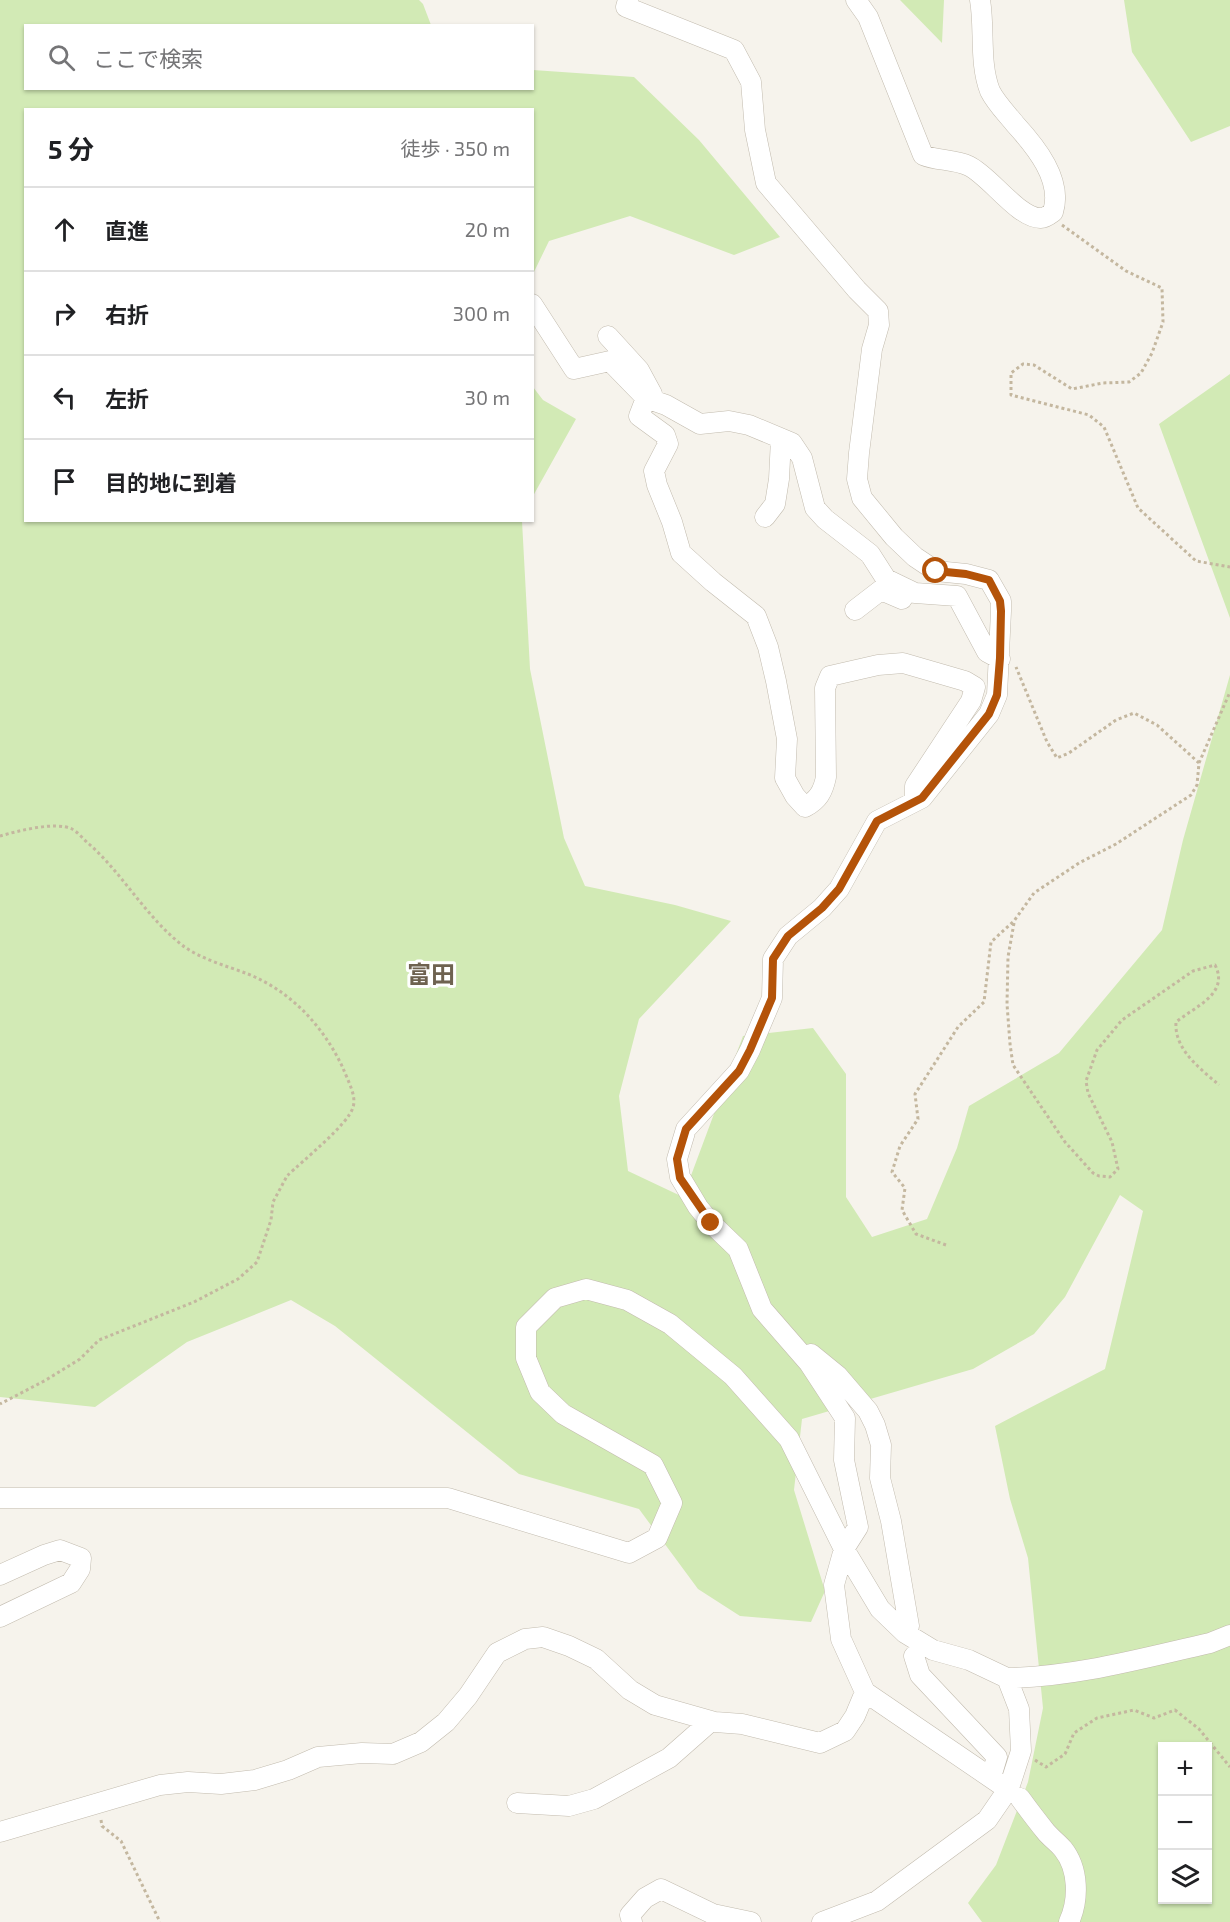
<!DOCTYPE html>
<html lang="ja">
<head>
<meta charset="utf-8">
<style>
	:root { --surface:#fff; --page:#f6f6f6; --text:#202124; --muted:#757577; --line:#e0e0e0 }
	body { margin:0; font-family:"Exo 2","Noto Sans JP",sans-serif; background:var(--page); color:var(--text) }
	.controls { position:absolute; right:18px; bottom:18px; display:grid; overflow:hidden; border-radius:0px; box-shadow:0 2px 4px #0004 }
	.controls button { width:54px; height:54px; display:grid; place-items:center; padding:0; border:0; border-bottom:2px solid var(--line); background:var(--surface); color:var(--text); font:30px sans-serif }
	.stop { position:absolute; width:18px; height:18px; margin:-14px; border:4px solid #b45309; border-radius:50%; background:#fff }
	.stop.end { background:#b45309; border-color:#fff; box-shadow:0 2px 6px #0008 }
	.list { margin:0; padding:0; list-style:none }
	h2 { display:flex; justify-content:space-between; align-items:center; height:78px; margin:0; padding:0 24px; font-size:26px }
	h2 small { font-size:20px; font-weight:400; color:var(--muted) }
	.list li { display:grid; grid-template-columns:39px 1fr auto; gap:18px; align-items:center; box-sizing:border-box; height:84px; padding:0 24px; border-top:2px solid var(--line) }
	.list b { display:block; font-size:22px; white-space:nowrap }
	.list em { font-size:20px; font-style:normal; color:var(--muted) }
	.icon { flex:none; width:33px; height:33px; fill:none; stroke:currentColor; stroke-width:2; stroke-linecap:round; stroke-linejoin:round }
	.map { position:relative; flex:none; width:1230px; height:1922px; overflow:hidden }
	.search { position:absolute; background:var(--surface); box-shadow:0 2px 4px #0004; left:24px; top:24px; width:510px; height:66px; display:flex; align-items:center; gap:15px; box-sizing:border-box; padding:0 21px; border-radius:0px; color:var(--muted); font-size:22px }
	.panel { position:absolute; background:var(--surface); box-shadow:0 2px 4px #0004; left:24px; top:108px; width:510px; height:414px; border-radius:0px }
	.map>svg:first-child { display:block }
</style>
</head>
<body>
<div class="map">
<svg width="1230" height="1922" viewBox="0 0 1230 1922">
	<rect width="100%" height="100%" fill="#f6f3ec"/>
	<path fill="#d2eab5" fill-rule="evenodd" d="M0 0H419L423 4 431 25 26 26V88H532L533 70 634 77 699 140 780 237 734 255 630 216 549 241 533 274 532 110H26V520L522 521 530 669 564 838 585 886 675 905 731 921 639 1019 619 1096 628 1171 683 1197 743 1036 813 1028 846 1074V1197L872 1237 927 1219 957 1148 969 1106 1059 1053 1162 930 1183 840 1230 675V1922H982L968 1903 996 1865 1028 1782 1043 1708 1028 1558 1010 1499 995 1426 1105 1369 1143 1211 1120 1195 1065 1297 1034 1334 973 1369 802 1419 794 1490 825 1591 811 1622 740 1616 698 1589 639 1509 519 1474 335 1326 291 1300 187 1342 95 1407 0 1397ZM1162 1746H1208V1900H1162Z
		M900 0H944L942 43Z
		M1124 0H1230V126L1191 142 1132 52Z
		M1230 374V618L1159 424Z
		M533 387 543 400 576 419 533 496Z"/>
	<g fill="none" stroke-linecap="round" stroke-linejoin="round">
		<defs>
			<path id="minor" d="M628 0 626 7 734 50 751 82 755 130 766 183 857 290 878 311 879 325 872 349 859 453 857 479 862 498 894 537 915 557 936 571 966 574 989 580 1001 601V611L997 695 989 714 922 798 877 821 839 889 822 908 788 936 773 959 772 998 750 1050 739 1071 686 1129 677 1159 680 1177 698 1207 711 1223 738 1249 762 1309 809 1363 845 1418 844 1460 858 1527 844 1549 834 1585 841 1639 865 1692 1000 1784
				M856 0 868 17 923 155C937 161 954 159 969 166 990 176 1019 219 1041 218 1045 218 1049 215 1053 212 1063 180 1036 147 1015 124 1007 114 996 103 990 91 979 63 985 29 980 0
				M532 304 574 369 610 361 646 398 666 405 700 424 729 421 749 425 792 443 802 458 815 508 825 519 870 554 886 579 915 593 957 596 987 652 1000 659
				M608 336 639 370 652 394 646 398 639 416 665 435 668 444 654 471 657 485 672 522 681 553 713 582 756 616 768 647 776 681 787 739 785 778 795 796 805 807C818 800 823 792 826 777L825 688 830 676 878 665 903 663 965 681 975 687 971 701 915 786V796
				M765 517 775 504 779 479 781 439
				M855 610 881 590 902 599
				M811 1354 838 1376 868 1411 875 1425 881 1445 880 1478 891 1521 909 1626
				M0 1498H448L629 1553 657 1538 672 1503 653 1465 563 1414 540 1392 526 1358V1327L555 1298 586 1289 627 1300 670 1324 733 1376 789 1439 844 1549 880 1609 905 1633 933 1650 969 1660 1007 1678 1019 1709 1021 1751 1009 1788 987 1820 877 1901 822 1922
				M0 1575 44 1555 60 1550 81 1558 80 1569 71 1583 0 1617
				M914 1656 920 1675 997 1757 991 1777
				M1007 1678C1076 1677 1143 1658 1210 1643L1230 1635
				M1020 1798C1028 1809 1037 1821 1046 1832 1051 1838 1058 1843 1063 1849 1079 1869 1079 1900 1069 1922
				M517 1803 569 1806 594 1799 669 1758 711 1721
				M0 1832 160 1785 188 1782 221 1784 255 1780 288 1770 318 1757 362 1753 393 1754 421 1742 446 1722 468 1696 497 1653 525 1639 543 1637 569 1646 596 1659 630 1690 655 1705 715 1722 742 1724 820 1743 845 1731 855 1716 865 1692
				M632 1922 630 1915 645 1898 661 1889 713 1914 751 1922"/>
		</defs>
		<use href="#minor" stroke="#c2bbae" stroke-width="21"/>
		<path stroke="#c4b79f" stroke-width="3" stroke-dasharray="3 3" stroke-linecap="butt" d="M1062 225 1126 271 1162 288 1163 322 1152 353 1141 373 1129 382 1103 383 1072 389 1034 365 1023 364 1011 373V395L1089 415 1104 427 1138 508 1196 561 1230 567
			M1199 763 1230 692
			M0 836C18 831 55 821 72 829 78 832 84 840 89 844 123 874 146 917 182 945 200 959 227 966 248 974 292 992 323 1026 343 1068 347 1079 357 1096 353 1107 349 1124 301 1162 287 1176L273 1202 271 1220 257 1262 238 1279 194 1302 99 1340 80 1359 46 1380 0 1404
			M1014 923 1008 957 1007 1004 1010 1044 1013 1065 1065 1142 1093 1173 1099 1176 1110 1177 1118 1169 1112 1142 1088 1093 1086 1081 1097 1050 1122 1020 1193 971 1215 965C1230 994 1194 1007 1176 1022 1174 1050 1201 1069 1219 1085
			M946 1245 916 1234 902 1210 905 1188 892 1172 900 1146 918 1119 915 1094 958 1027 984 1002 991 942 1014 921 1034 893 1079 863 1116 844 1191 795 1197 785 1199 763 1157 725 1134 713 1116 720 1069 753 1057 758 1047 742 1016 667
			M1035 1760 1046 1767 1065 1754 1074 1733 1097 1718 1134 1710 1154 1718 1175 1710 1199 1729 1230 1767
			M101 1820 102 1826 121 1841 160 1922"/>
		<use href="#minor" stroke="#fff" stroke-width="20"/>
	</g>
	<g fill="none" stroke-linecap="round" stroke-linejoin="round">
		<path stroke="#b45309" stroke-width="8" d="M711 1223 680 1178 677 1159 686 1129 739 1071 750 1050 772 998 773 959 788 936 822 908 839 889 877 821 922 798 989 714 997 695 1000 658 1001 611 1000 601 989 580 966 574 936 571"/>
	</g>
	<g text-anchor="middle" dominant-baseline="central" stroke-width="6" stroke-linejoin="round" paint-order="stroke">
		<g font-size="24" font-weight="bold" fill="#6e6250" stroke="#fff">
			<text x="431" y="973">富田</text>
		</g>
	</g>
</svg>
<div class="controls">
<button>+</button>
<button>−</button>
<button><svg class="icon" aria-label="layers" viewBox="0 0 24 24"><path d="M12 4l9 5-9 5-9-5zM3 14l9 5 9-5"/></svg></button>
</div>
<div class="stop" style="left:936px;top:571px"></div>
<div class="stop end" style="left:711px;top:1223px"></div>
<div class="search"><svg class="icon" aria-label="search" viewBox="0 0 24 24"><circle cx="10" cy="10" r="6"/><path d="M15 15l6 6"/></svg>ここで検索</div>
<section class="panel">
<h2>5 分<small>徒歩 · 350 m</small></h2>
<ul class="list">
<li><svg class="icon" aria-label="ahead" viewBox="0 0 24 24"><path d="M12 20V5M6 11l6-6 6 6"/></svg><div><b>直進</b></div><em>20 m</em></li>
<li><svg class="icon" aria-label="right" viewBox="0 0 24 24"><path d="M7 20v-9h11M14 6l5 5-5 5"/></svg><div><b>右折</b></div><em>300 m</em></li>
<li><svg class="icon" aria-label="left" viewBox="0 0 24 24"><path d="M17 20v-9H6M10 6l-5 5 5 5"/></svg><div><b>左折</b></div><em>30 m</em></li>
<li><svg class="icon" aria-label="arrive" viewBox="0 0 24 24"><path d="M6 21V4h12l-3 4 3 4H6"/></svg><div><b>目的地に到着</b></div></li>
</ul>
</section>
</div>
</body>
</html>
